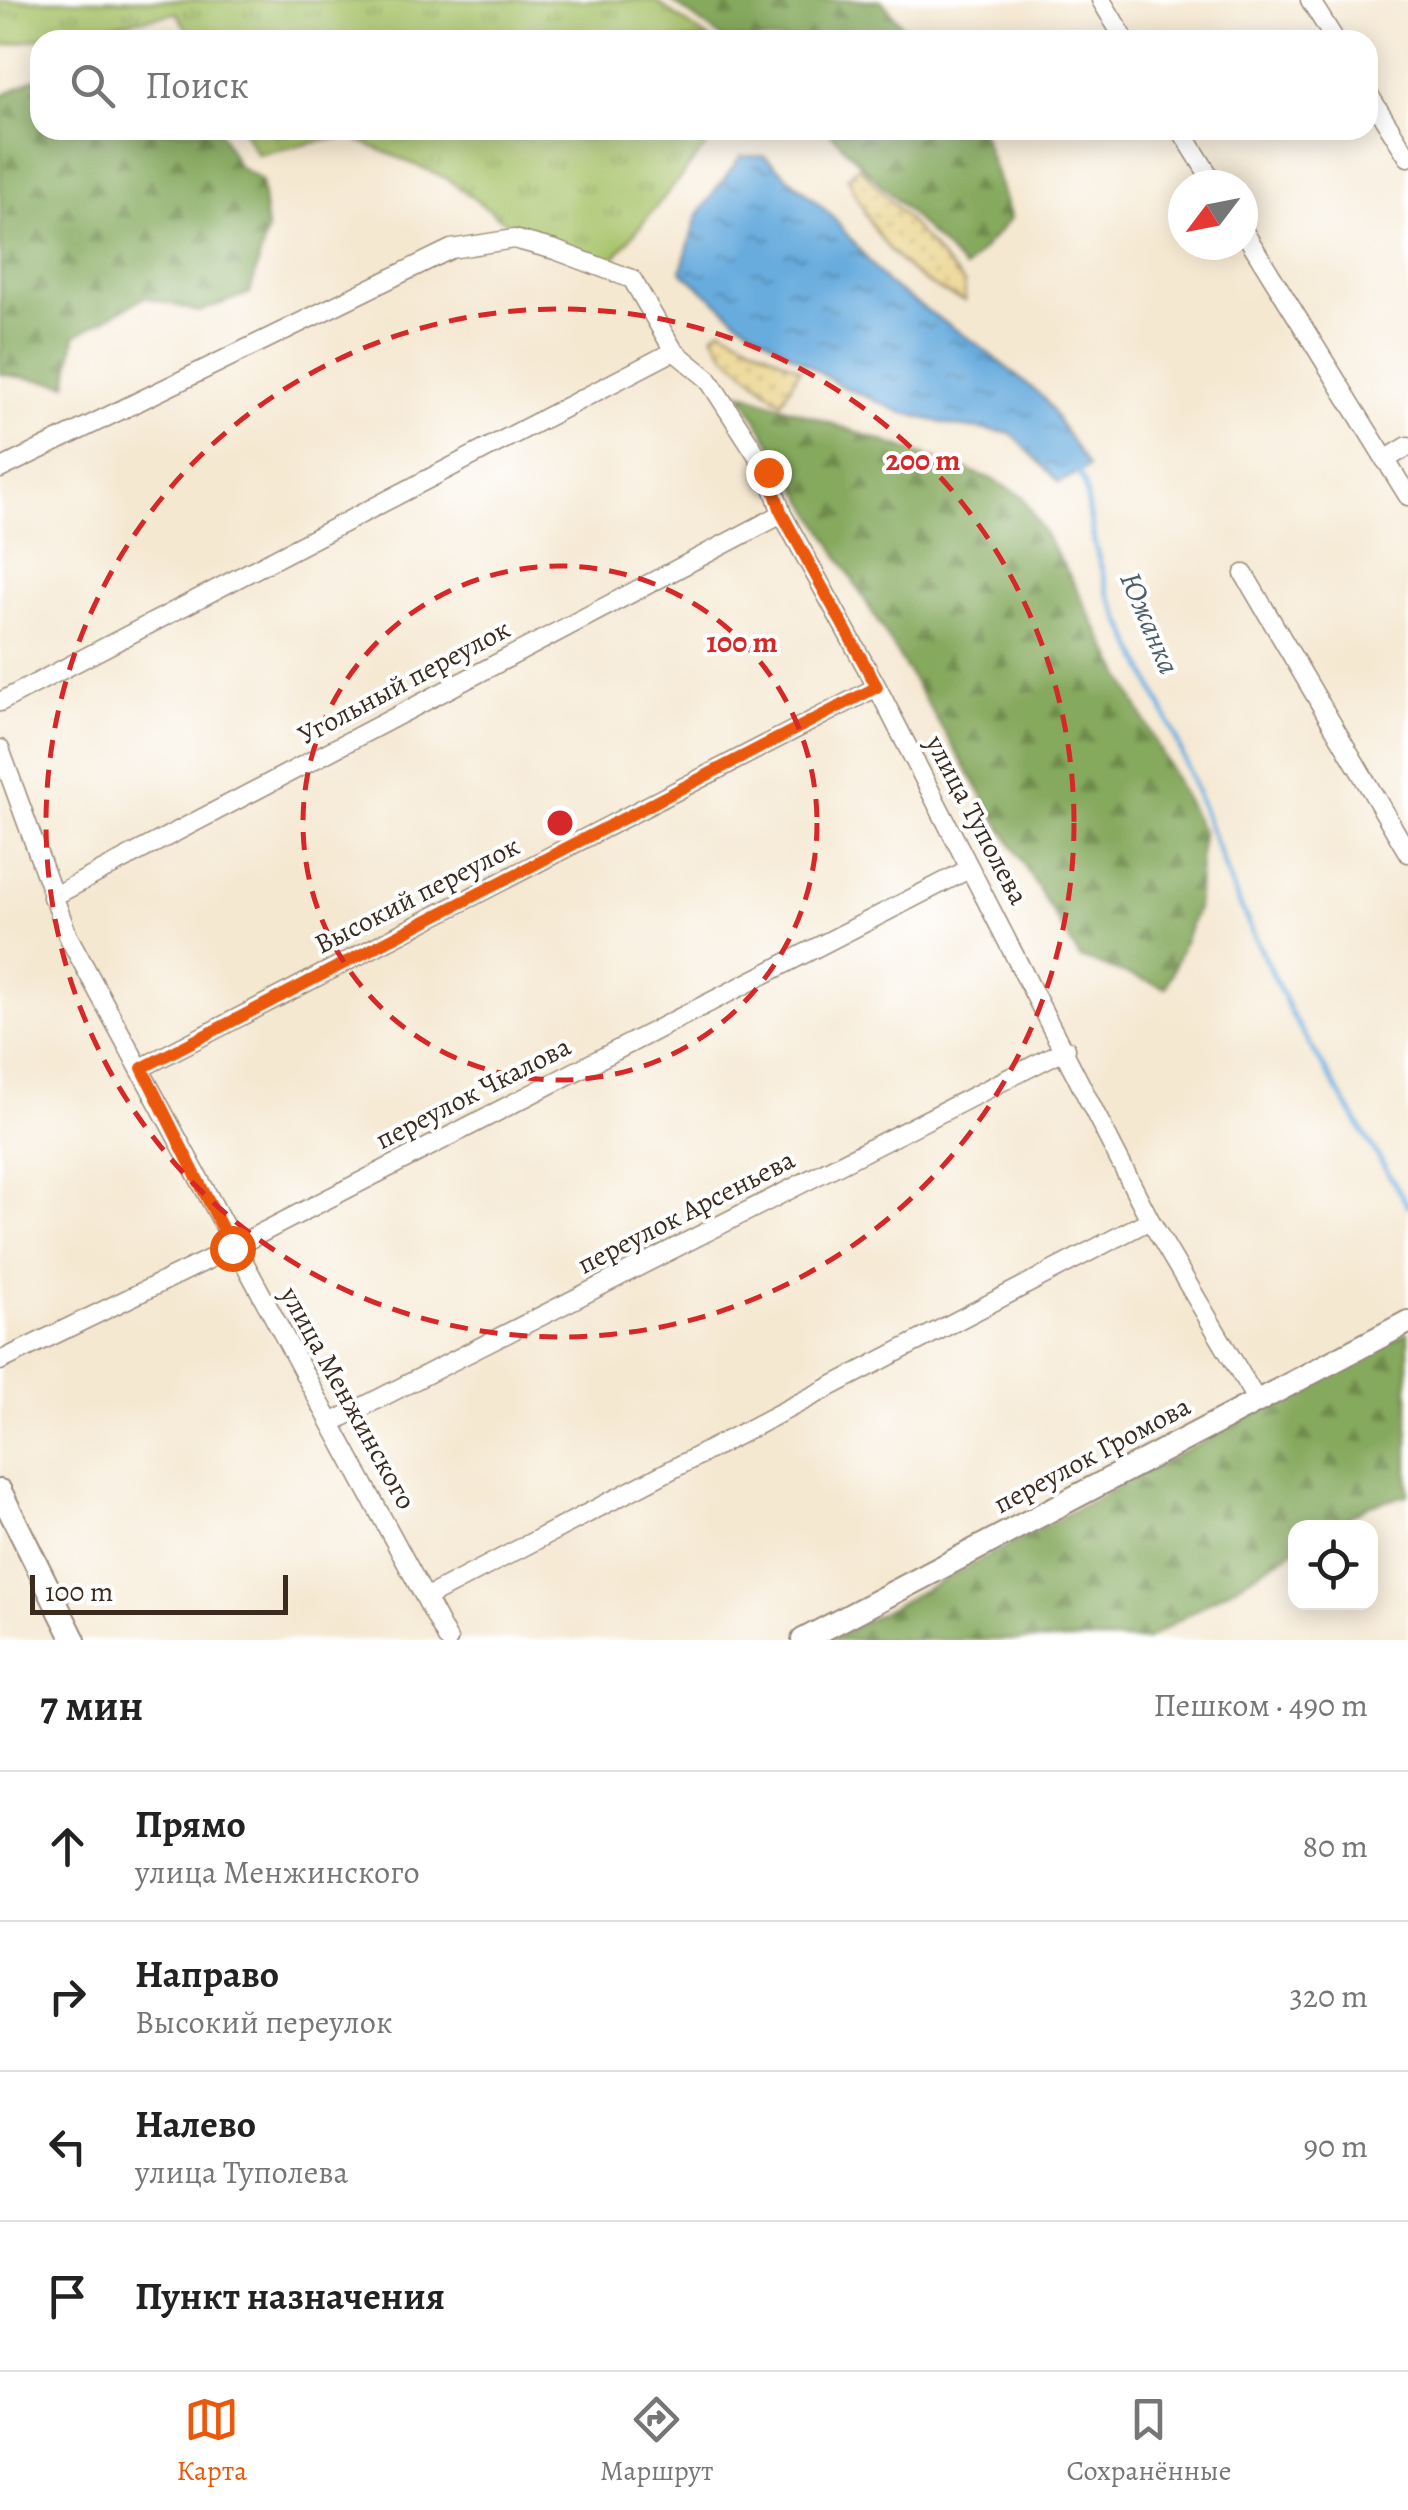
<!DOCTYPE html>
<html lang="ru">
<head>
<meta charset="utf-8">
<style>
	:root { --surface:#fff; --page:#f6f6f6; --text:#222; --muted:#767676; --line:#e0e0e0; --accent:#ea580c }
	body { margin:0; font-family:Alegreya,serif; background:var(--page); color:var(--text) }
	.controls { position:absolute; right:30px; bottom:30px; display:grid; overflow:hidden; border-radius:20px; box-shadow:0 5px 25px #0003 }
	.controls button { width:90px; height:90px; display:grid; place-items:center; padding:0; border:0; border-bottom:2px solid var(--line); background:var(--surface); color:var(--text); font:50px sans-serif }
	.compass { position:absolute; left:1168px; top:170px; width:90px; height:90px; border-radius:50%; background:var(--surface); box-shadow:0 5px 25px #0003; rotate:238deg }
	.scale { position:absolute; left:30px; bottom:25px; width:258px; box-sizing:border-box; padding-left:10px; border:5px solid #3b2a1e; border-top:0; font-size:28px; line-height:35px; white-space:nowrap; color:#3b2a1e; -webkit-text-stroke:8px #fff; paint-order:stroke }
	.stop { position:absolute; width:30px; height:30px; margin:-22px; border:8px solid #ea580c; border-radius:50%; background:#fff }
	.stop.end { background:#ea580c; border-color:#fff; box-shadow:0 2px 10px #0008 }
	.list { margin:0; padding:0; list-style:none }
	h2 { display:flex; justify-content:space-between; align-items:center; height:130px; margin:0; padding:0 40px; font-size:42px }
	h2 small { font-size:32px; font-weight:400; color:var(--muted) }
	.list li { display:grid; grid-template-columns:65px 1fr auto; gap:30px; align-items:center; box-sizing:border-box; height:150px; padding:0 40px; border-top:2px solid var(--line) }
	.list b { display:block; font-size:38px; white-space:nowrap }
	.list p { margin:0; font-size:32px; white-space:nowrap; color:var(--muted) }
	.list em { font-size:32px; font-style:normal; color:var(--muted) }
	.icon { flex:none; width:55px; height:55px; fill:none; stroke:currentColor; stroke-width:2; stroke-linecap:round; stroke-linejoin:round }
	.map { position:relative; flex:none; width:1408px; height:1640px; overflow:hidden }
	.search { position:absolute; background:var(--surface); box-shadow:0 5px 25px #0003; left:30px; right:30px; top:30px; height:110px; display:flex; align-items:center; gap:25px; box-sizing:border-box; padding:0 35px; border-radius:30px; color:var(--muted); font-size:38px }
	.sheet { height:730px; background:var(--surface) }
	nav { display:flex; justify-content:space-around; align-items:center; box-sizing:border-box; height:140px; border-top:2px solid var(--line); background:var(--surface); font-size:28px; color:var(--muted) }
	nav a { display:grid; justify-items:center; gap:5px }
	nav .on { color:var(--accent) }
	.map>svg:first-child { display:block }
</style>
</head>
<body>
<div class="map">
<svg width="1408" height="1640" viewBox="0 0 1408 1640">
	<defs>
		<pattern id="grass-tufts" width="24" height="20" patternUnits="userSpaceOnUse" patternTransform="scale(2.5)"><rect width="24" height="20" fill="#a7c369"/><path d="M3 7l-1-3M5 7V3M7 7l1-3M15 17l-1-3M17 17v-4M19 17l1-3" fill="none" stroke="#899f56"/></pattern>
		<pattern id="forest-firs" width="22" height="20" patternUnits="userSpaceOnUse" patternTransform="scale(2.5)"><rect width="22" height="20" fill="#85a95d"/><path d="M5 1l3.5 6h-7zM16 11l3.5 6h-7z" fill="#6e8a4c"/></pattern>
		<pattern id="sand-dots" width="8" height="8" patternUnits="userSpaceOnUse" patternTransform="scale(2.5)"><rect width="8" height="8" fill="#eeda9e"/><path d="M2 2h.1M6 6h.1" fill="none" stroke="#cdbb88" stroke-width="1.8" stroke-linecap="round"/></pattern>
		<pattern id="water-ripples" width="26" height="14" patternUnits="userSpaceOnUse" patternTransform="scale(2.5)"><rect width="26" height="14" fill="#68acde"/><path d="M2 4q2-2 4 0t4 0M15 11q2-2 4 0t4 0" fill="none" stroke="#578cb3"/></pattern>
	</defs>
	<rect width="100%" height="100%" fill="#fff"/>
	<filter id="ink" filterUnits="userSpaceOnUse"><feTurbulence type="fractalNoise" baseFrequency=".01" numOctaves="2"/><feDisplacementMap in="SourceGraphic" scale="20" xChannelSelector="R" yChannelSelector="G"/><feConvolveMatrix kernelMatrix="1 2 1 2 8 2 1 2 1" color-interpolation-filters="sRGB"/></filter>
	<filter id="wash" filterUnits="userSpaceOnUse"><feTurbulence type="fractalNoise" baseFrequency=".0048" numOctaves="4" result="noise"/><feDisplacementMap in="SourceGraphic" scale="40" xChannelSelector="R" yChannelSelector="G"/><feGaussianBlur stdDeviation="2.25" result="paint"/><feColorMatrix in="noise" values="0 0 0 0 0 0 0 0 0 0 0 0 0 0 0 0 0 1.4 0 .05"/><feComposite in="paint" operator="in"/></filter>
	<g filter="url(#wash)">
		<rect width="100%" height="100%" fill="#f5e8d1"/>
		<path fill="url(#grass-tufts)" stroke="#717644" stroke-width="2.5" d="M0 0H654L710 40H193L177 13 0 46Z
			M243 130H719L610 263 519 232 446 178 348 136 257 154Z"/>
		<path fill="url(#forest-firs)" stroke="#606a3e" stroke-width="2.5" d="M670 0H881L914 40H725Z
			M40 76V130H219L238 166 261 180 267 231 250 293 199 312 145 297 75 336 67 384 0 374V97Z
			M827 130H981L1011 218 965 269Z
			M740 392 989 478 1022 496 1071 578 1202 831 1197 909 1166 988 1080 958Z
			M1408 1332V1495L1370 1505 1333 1527 1296 1528 1295 1550 1146 1640H830Z"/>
		<path fill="url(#sand-dots)" stroke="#94825e" stroke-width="2.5" d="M859 166 964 283 965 301C900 277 874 238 848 177Z
			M721 328 800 369 781 402 725 354 713 335Z"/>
		<path fill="url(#water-ripples)" stroke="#526b7e" stroke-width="2.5" d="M741 156H764L830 214 888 284 977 344 1043 397 1088 467 1059 483 1011 433 955 426 901 412 837 384 737 319 681 271 697 216Z"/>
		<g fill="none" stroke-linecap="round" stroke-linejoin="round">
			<path stroke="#68acde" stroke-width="5" d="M1077 470 1085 485 1094 542 1108 592 1175 735 1236 897 1292 1015 1408 1206"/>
		</g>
	</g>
	<g filter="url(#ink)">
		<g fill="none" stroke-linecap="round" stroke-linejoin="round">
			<defs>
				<path id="minor" d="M1101 0 1125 40
					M1310 0 1335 40
					M1368 93 1408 157
					M1181 130 1215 185
					M1243 230 1408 496
					M1385 460 1408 446
					M0 469 451 249 514 239 555 250 632 279 674 351 708 379 768 472 782 514 877 687 1150 1220 1257 1401
					M1244 574 1408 853
					M0 702 674 351
					M0 749 68 936 448 1640
					M52 897 782 514
					M141 1068 877 687
					M0 1361 232 1248 969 869
					M331 1423 1066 1049
					M427 1597 1150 1220"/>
				<path id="tertiary" d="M0 1491 74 1640
					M803 1640 1408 1322"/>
			</defs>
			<use href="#minor" stroke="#988978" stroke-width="21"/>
			<use href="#tertiary" stroke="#988978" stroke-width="26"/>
			<use href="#minor" stroke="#fff" stroke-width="18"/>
			<use href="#tertiary" stroke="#fff" stroke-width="22"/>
		</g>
	</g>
	<g fill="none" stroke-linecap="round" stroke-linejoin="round" filter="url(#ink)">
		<path stroke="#ea580c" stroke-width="12" d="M232 1248 142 1068 877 687 782 514 768 472"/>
	</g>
	<g fill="none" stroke="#d62828" stroke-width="5" stroke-dasharray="18 12">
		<circle cx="560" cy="823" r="257"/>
		<circle cx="560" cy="823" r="514"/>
	</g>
	<g text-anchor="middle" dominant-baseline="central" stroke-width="8" stroke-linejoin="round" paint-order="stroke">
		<g font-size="28" fill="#3b2a1e" stroke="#fff">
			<text transform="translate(404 682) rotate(-28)">Угольный переулок</text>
			<text transform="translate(977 820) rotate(62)">улица Туполева</text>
			<text transform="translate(417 895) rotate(-27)">Высокий переулок</text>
			<text transform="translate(473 1093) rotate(-27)">переулок Чкалова</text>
			<text transform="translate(686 1212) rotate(-27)">переулок Арсеньева</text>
			<text transform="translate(348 1398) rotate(61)">улица Менжинского</text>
			<text transform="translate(1092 1455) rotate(-28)">переулок Громова</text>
		</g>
		<g font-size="30" font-style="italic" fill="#4d5e6b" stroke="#fff">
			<text transform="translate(1150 623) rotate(67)">Южанка</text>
		</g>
	</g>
	<circle cx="560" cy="823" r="15" fill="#d62828" stroke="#fff" stroke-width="5"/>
	<g font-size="30" text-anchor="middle" font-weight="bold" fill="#d62828" stroke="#fff" stroke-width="8" stroke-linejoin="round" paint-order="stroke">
		<text x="923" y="470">200 m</text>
		<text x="742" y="652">100 m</text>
	</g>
</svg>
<div class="controls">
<button><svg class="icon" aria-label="locate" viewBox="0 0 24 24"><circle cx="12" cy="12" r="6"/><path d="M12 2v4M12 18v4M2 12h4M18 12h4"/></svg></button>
</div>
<svg class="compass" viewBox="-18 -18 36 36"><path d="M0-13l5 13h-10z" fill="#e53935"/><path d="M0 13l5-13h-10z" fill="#767676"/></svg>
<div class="scale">100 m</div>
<div class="stop" style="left:232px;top:1248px"></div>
<div class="stop end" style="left:768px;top:472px"></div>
<div class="search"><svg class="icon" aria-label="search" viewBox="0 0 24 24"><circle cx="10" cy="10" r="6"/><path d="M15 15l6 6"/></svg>Поиск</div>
</div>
<section class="sheet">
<h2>7 мин<small>Пешком · 490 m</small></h2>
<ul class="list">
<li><svg class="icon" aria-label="ahead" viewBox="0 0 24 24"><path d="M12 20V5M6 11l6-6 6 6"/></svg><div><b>Прямо</b><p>улица Менжинского</p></div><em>80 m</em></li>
<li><svg class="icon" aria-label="right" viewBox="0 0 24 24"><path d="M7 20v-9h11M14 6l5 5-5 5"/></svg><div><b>Направо</b><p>Высокий переулок</p></div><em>320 m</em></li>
<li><svg class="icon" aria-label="left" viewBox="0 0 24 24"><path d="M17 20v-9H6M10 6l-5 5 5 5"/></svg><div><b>Налево</b><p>улица Туполева</p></div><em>90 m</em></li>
<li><svg class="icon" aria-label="arrive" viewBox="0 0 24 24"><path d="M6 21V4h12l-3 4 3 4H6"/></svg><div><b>Пункт назначения</b></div></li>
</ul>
</section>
<nav>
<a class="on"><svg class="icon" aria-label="map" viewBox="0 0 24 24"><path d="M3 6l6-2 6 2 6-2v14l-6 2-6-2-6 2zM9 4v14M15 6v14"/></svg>Карта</a>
<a><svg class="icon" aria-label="directions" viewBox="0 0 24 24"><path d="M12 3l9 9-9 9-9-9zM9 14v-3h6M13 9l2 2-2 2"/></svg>Маршрут</a>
<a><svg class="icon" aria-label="saved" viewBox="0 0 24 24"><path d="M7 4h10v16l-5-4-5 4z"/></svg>Сохранённые</a>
</nav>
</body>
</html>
